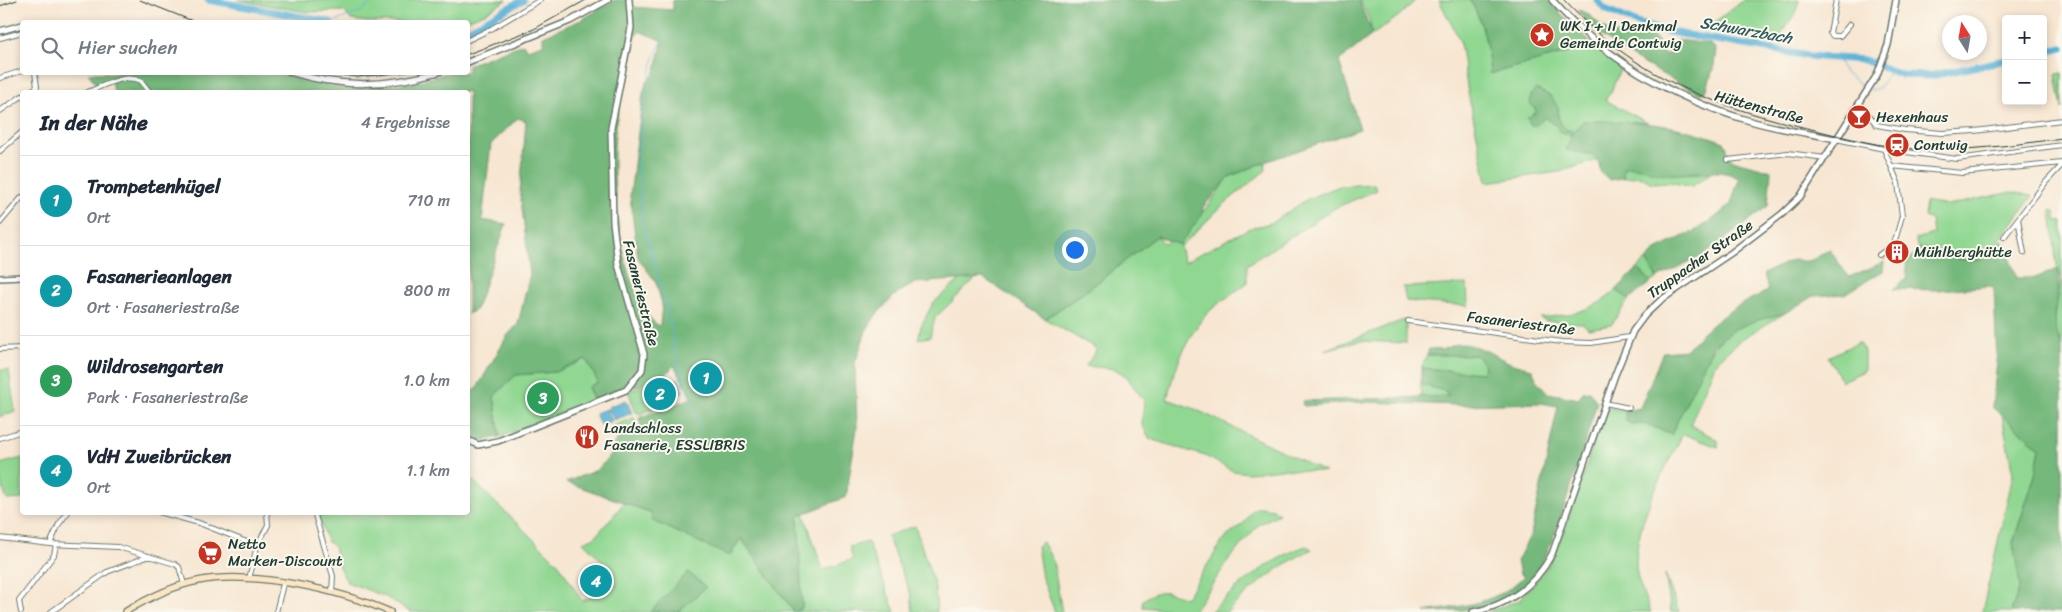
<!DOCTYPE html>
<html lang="de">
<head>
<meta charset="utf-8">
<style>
	:root { --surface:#fff; --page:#f6f6f7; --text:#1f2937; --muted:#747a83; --line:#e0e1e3; --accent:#1a73e8 }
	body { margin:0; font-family:Sriracha,sans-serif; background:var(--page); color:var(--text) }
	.controls { position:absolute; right:15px; top:15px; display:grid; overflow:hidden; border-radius:5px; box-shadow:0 2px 8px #0003 }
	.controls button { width:45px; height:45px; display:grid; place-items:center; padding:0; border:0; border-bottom:1px solid var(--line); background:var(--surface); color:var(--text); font:25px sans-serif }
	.compass { position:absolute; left:1942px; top:15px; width:45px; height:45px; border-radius:50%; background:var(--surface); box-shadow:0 2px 8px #0003; rotate:349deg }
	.you { position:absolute; left:1074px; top:249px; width:18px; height:18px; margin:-12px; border:4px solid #fff; border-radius:50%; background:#1a73e8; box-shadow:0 0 0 8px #1a73e833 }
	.badge { display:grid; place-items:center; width:32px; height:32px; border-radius:50%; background:var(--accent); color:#fff; font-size:16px; font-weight:700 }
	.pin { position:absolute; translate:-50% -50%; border:2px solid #fff; box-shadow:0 1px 5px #0006 }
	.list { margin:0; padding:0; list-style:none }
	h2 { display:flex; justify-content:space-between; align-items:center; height:65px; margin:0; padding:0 20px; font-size:21px }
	h2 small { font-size:16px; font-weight:400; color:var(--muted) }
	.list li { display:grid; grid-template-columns:32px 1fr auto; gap:15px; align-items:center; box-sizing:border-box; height:90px; padding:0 20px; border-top:1px solid var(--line) }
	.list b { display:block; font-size:19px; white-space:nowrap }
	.list p { margin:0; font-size:16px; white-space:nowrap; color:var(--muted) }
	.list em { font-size:16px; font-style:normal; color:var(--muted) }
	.icon { flex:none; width:28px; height:28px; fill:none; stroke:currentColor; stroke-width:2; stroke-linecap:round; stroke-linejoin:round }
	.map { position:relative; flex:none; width:2062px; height:612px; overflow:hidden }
	.search { position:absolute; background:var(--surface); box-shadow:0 2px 8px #0003; left:20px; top:20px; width:450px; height:55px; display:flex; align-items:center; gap:12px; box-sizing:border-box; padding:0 18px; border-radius:5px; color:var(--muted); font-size:19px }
	.panel { position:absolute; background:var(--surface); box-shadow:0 2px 8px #0003; left:20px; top:90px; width:450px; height:425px; border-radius:5px }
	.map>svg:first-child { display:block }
</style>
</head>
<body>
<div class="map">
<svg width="2062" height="612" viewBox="0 0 2062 612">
	<rect width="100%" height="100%" fill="#fbf7ec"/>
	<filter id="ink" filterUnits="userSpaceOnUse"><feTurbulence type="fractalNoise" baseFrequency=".02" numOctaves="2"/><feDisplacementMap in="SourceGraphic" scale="10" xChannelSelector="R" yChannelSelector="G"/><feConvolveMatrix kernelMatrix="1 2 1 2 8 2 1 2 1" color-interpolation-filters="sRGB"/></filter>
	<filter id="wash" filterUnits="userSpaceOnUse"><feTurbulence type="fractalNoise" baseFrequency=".0096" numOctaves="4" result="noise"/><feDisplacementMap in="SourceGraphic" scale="20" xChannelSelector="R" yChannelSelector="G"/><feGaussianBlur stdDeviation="1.12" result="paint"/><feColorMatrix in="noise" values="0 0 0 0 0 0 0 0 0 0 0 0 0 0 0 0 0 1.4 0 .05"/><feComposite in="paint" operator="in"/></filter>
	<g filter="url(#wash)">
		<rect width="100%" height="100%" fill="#f7e6d1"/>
		<path fill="#90d792" stroke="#588a63" d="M238 0H507L485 13 461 22H367L351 20 344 11 307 12Z
			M1359 0H1416L1399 16 1368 38C1376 25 1365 12 1359 0Z
			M1439 0H1470C1484 24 1488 47 1490 74L1584 48 1588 40 1622 65 1611 92 1605 100 1648 123 1631 121 1593 155 1598 160 1559 172 1487 182 1468 93 1460 41Z
			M1743 0H1799C1796 21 1784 21 1779 42L1707 28Z
			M1540.5 35a5.5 5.5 0 1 1 11 0a5.5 5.5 0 1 1-11 0Z
			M2062 73V109L2056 74Z
			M1265 162 1266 170 1223 205 1180 247 1184 262 1250 228 1271 223 1309 198 1340 186 1374 184 1377 190 1335 208 1247 265V283C1233 294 1215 304 1204 317 1185 340 1174 370 1167 399L1195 409 1325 472 1281 469 1249 473 1233 471 1205 456 1150 439 1142 425 1144 401 1127 377 1115 369 1086 366 1097 349 1045 319 1089 289 1157 236 1165 244 1170 240 1179 244 1229 177Z
			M1638 165C1662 177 1686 173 1711 173L1691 187 1669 182 1652 183 1639 176 1623 178 1624 167Z
			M2011 192 2033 196 2001 238 2003 242C1997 249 1991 257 1982 259 1972 262 1923 252 1917 246L1915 239 1933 234 1931 220 1924 217 1926 201 1947 206Z
			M2051 210 2055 211 2056 220 2062 221V346L2054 326 2061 278 2056 261Z
			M1646 260 1657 278 1651 282 1638 268Z
			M976 278 935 318 930 337 918 339 921 326 933 303 961 279Z
			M1467 284 1468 306 1406 301 1403 287Z
			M1616 290 1629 299 1611 325 1588 329 1583 323 1546 321 1540 318C1569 315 1595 311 1616 290Z
			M1785 313 1740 340 1716 362 1690 425 1718 440V447L1683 434C1663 472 1636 521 1636 564 1636 579 1645 598 1651 612H1488L1520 600 1543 573 1552 559 1565 528 1606 407 1625 411 1626 421 1648 424 1671 435C1684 406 1706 344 1733 330 1749 321 1768 317 1785 313Z
			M1406 319V343L1360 341 1325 350Z
			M1859 342 1864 351V371L1842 381 1828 357Z
			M1469 354C1478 355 1489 362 1483 373L1421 368 1427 355Z
			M586 359 598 382 588 388 594 400 500 437 494 396 516 375 555 372Z
			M0 370H9L15 411 0 417Z
			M651 384 659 406 640 414 636 412 628 391Z
			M1421 384 1447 392 1449 396 1421 398Z
			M2002 415 2040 448 2035 475 2013 542 2020 585 2011 612H1982L2013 475Z
			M634 418 636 424 615 432 613 426Z
			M22 458V499L7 500 0 481V464Z
			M468 476 559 564 582 601 617 586 600 559 583 542 595 537 624 503 650 512 730 556 741 538 794 612H410L386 597 347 582 339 567 334 547 327 541 318 513 468 512Z
			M1260 507 1273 509 1279 514 1259 524 1231 557 1193 612 1143 607 1142 601C1161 587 1166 591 1186 598L1224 539 1244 523 1252 510Z
			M804 514 823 570 853 559 849 547 868 542 895 612H795L802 608 798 516Z
			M915 526 935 587 937 612H913L911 595 887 536Z
			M1043 542 1053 561 1062 612H1055L1042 578 1037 546Z
			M1306 546 1312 549C1280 565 1252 587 1227 612H1210C1238 586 1269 559 1306 546Z
			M1665 574 1679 612H1671Z"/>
		<path fill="#74b87c" stroke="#4a7a58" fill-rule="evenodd" d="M615 0H627L632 7 673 10V0H1358L1372 32 1368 38 1339 61 1360 129 1262 163 1229 177 1203 207 1202 215 1179 245 1157 236 1089 289 1045 319 983 278 915 283 895 295 876 315 866 331 855 363 857 428 846 497 798 516 802 608 794 612 741 538 729 556 653 521 650 512 566 482 597 470 614 452 611 447 620 437 641 426 639 418 692 398 674 365 664 377 635 387 629 384 594 400 588 387 598 382 586 359 555 372 516 375 494 396 500 437 477 442 468 433V393L477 388 507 336 518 324 530 274 520 192 526 121 518 118 491 144 482 220 506 224 476 309 468 314V92H114L111 80 97 85 88 73H279L333 87 362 88 411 83 448 73 468 72V65L523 44 527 49 543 44V36L581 20ZM639 31 663 41 654 75 647 81 643 94 630 196 638 258 656 282 662 304 660 325 658 326C617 292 608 168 617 118 619 104 621 89 624 76 626 70 629 64 631 58 634 45 632 42 639 31Z
			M1470 0H1547L1588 40 1584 48 1490 74C1488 47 1484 24 1470 0ZM1544 30 1552 34 1550 40H1543L1541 31Z
			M1578 10C1593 13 1598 28 1613 33 1628 38 1642 30 1655 38 1660 41 1660 49 1664 54H1669L1677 40 1710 44 1716 49 1714 66 1706 92 1701 94C1673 81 1589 37 1578 10Z
			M1536 89 1551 96 1559 109C1556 117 1561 125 1567 130H1573V133L1583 121C1637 121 1674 123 1724 142 1728 147 1727 154 1730 158 1736 163 1762 167 1771 171L1768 206 1704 255 1657 278 1646 260 1656 250 1700 228 1716 217 1731 204 1739 179C1721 165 1688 176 1666 174 1650 173 1641 165 1624 167L1623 178 1610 180 1601 173 1598 160 1593 155 1566 150 1572 134 1568 135 1559 131 1557 125 1550 122 1546 117 1536 125H1531L1527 118 1537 112 1530 103 1531 95Z
			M2003 242 2017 278H2035L2058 269C2062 297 2047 319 2062 346V612H2011L2020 585 2013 543 2035 475 2040 448 1992 407 1997 362 1994 289 1990 286 1939 290 1893 289 1907 279 1906 263 1920 248C1926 247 1929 250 1935 252 1966 262 1980 267 2003 242Z
			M1829 249 1849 277 1884 262 1883 271 1845 294 1813 296 1785 313 1755 321 1732 330 1713 346 1671 435C1653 427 1650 423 1631 424L1626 421 1625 411 1640 408 1663 352 1686 350C1714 320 1730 308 1768 291L1764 273 1795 259C1810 265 1817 257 1829 249Z
			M1638 268 1651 282 1629 299 1616 290Z
			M1457 344C1479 343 1493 356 1513 364 1519 366 1526 367 1532 369L1537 381 1548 393 1579 399 1583 392 1589 391 1597 402C1587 437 1576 472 1564 507 1555 532 1547 561 1528 582 1503 609 1460 612 1425 612 1462 606 1497 604 1524 576L1520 574 1517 561 1531 534 1558 406 1540 403 1459 405 1364 402 1304 406 1302 404 1303 401 1449 396 1447 392 1421 384V368L1483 373 1485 366 1476 355H1427L1429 349 1441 350Z
			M688 572 706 587 678 612H650Z"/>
		<path fill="#5cb4d9" stroke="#3e7886" d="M678 379 683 392 670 396 665 384Z
			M626 400 632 413 614 420 608 407Z
			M607 409 612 421 600 425 595 413Z"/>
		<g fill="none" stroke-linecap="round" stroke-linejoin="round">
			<path stroke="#5cb4d9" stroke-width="1" d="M334 22 362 11 375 0
				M664 37 654 58 644 105 637 160 642 220 668 311 678 364 701 430
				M1838 60 1845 73 1866 88
				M1870 90 1879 88 1890 72
				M638 402 659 394"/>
			<path stroke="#5cb4d9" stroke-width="7" d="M208 0 330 22
				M1597 0 1605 9 1637 23 1664 31 1808 56 1864 60 1902 75 1930 76 2006 60
				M468 30 523 0
				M2043 52 2062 48"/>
		</g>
	</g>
	<g filter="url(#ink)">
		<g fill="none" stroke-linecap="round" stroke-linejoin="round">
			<defs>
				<path id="minor" d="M1836 0 1830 33 1833 36H1840L1850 24
					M0 38 22 32
					M468 40 491 29 540 0
					M0 78 22 71
					M29 92 37 87 35 72
					M88 92C103 86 125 73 141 81L150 92
					M1859 103 1877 125 1905 130 1942 133 1975 131 2062 120
					M0 111 22 96
					M1836 139 1884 149 1957 159 2062 145
					M0 151 22 132
					M1728 160 1788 153 1825 158
					M1891 166 1962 173 2062 163
					M2018 219 2024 253
					M0 223 22 197
					M2004 237 2046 182 2062 165
					M1879 255 1894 244 1902 216 1898 183 1884 149
					M1408 321 1562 342 1591 343 1629 337
					M0 349 22 348
					M1605 403 1629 408
					M0 438 22 431
					M159 512 199 523 257 546
					M314 512 333 576 332 592
					M0 538 50 544 118 547 175 564 179 567 184 584
					M50 544 59 524 68 512
					M249 579 257 546 268 525 267 512
					M21 612 19 601 54 555 56 545
					M51 612 107 572 149 556
					M276 612 283 584"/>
				<path id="tertiary" d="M1552 0C1604 58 1672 98 1747 120 1776 129 1807 133 1836 139
					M0 31 22 25
					M468 62 570 21 608 0
					M290 72C341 88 387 87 439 72
					M0 278 22 277
					M468 440 478 445 498 441 626 390 642 370 644 354 618 264 613 222 611 128 631 28 629 0
					M1473 612C1509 605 1535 586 1552 554L1615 375 1633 331 1645 315 1661 300 1731 253 1782 214 1800 197 1877 75 1888 45 1896 0"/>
				<path id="secondary" d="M125 612C148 598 172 586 198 581 252 570 340 590 390 612"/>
			</defs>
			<use href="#minor" stroke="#6b786b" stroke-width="6"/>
			<use href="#tertiary" stroke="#6b786b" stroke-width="8"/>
			<use href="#secondary" stroke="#6b786b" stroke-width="8"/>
			<use href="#minor" stroke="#fff" stroke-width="4"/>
			<use href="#tertiary" stroke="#fff" stroke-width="5"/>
			<use href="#secondary" stroke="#fbe6c3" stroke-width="5.5"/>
			<path stroke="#1f3d34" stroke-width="1" d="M140 0 195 22
				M1564 0C1637 79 1713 106 1815 130 1848 138 1881 147 1915 149 1960 152 2017 145 2062 138
				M0 6 17 0
				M468 54 534 29 586 0
				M319 72 357 77 407 72"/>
		</g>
	</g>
	<defs>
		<symbol id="sight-disc" viewBox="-11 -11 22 22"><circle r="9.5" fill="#c8321e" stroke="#fbf7ec"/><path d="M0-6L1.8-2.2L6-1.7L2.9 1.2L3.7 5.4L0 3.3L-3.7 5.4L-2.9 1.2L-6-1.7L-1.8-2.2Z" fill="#fff"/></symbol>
		<symbol id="bar-disc" viewBox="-11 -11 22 22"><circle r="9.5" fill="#c8321e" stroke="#fbf7ec"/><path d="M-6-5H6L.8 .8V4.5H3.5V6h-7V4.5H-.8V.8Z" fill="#fff"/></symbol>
		<symbol id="station-disc" viewBox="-11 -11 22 22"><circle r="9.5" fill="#c8321e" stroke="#fbf7ec"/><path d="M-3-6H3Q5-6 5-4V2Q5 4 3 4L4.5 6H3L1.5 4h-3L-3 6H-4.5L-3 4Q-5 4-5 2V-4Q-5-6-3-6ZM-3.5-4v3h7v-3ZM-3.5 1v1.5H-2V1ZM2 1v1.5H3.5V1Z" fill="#fff"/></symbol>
		<symbol id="building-disc" viewBox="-11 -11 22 22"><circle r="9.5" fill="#c8321e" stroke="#fbf7ec"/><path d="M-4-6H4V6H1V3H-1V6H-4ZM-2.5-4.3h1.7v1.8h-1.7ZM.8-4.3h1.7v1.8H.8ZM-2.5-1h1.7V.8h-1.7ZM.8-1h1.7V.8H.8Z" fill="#fff"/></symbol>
		<symbol id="restaurant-disc" viewBox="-11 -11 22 22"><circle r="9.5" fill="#c8321e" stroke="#fbf7ec"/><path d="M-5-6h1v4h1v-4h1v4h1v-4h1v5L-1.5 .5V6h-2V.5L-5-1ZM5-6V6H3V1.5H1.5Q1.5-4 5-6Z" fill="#fff"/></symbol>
		<symbol id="supermarket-disc" viewBox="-11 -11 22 22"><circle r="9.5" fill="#c8321e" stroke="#fbf7ec"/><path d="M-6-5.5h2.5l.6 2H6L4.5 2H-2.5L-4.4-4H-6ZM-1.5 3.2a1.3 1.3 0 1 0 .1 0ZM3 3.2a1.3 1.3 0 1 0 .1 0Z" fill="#fff"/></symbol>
	</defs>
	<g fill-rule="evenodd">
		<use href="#sight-disc" x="1528" y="21" width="28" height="28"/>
		<use href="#bar-disc" x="1845" y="103" width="28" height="28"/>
		<use href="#station-disc" x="1883" y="131" width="28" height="28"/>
		<use href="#building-disc" x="1883" y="238" width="28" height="28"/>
		<use href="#restaurant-disc" x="573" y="423" width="28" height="28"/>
		<use href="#supermarket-disc" x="196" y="539" width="28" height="28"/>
	</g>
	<g text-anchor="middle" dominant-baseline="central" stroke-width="4" stroke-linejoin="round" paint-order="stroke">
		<g font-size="15" fill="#1f3d34" stroke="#fbf7ec" text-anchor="start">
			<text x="1560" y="26">WK I + II Denkmal<tspan x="1560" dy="17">Gemeinde Contwig</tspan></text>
			<text x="1876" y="117">Hexenhaus</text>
			<text x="1914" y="145">Contwig</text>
			<text x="1914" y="252">Mühlberghütte</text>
			<text x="604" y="428">Landschloss<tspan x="604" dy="17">Fasanerie, ESSLIBRIS</tspan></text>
			<text x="228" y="544">Netto<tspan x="228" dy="17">Marken-Discount</tspan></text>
		</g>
		<g font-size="15" fill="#1f3d34" stroke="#fbf7ec">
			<text transform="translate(1759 107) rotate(15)">Hüttenstraße</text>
			<text transform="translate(1700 259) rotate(-35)">Truppacher Straße</text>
			<text transform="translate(641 293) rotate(76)">Fasaneriestraße</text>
			<text transform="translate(1521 323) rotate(7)">Fasaneriestraße</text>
		</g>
		<g font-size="16" font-style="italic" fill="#2e5b5d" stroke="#fbf7ec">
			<text transform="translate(1746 30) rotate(10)">Schwarzbach</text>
		</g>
	</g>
</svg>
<div class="controls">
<button>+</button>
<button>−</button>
</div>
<svg class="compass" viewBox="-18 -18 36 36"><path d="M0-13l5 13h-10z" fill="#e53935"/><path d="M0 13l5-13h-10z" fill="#747a83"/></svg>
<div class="you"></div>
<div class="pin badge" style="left:706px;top:378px;background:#0f9aa8">1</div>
<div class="pin badge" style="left:660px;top:394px;background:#0f9aa8">2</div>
<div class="pin badge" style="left:543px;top:398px;background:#2e9e5b">3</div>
<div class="pin badge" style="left:596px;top:581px;background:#0f9aa8">4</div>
<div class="search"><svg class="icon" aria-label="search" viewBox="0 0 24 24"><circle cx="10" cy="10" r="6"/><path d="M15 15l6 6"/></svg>Hier suchen</div>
<section class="panel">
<h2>In der Nähe<small>4 Ergebnisse</small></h2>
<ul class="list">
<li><span class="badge" style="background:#0f9aa8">1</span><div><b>Trompetenhügel</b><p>Ort</p></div><em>710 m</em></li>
<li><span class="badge" style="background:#0f9aa8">2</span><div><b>Fasanerieanlagen</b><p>Ort · Fasaneriestraße</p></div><em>800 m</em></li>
<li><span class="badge" style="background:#2e9e5b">3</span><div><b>Wildrosengarten</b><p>Park · Fasaneriestraße</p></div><em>1.0 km</em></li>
<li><span class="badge" style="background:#0f9aa8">4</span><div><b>VdH Zweibrücken</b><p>Ort</p></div><em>1.1 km</em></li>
</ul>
</section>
</div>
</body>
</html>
